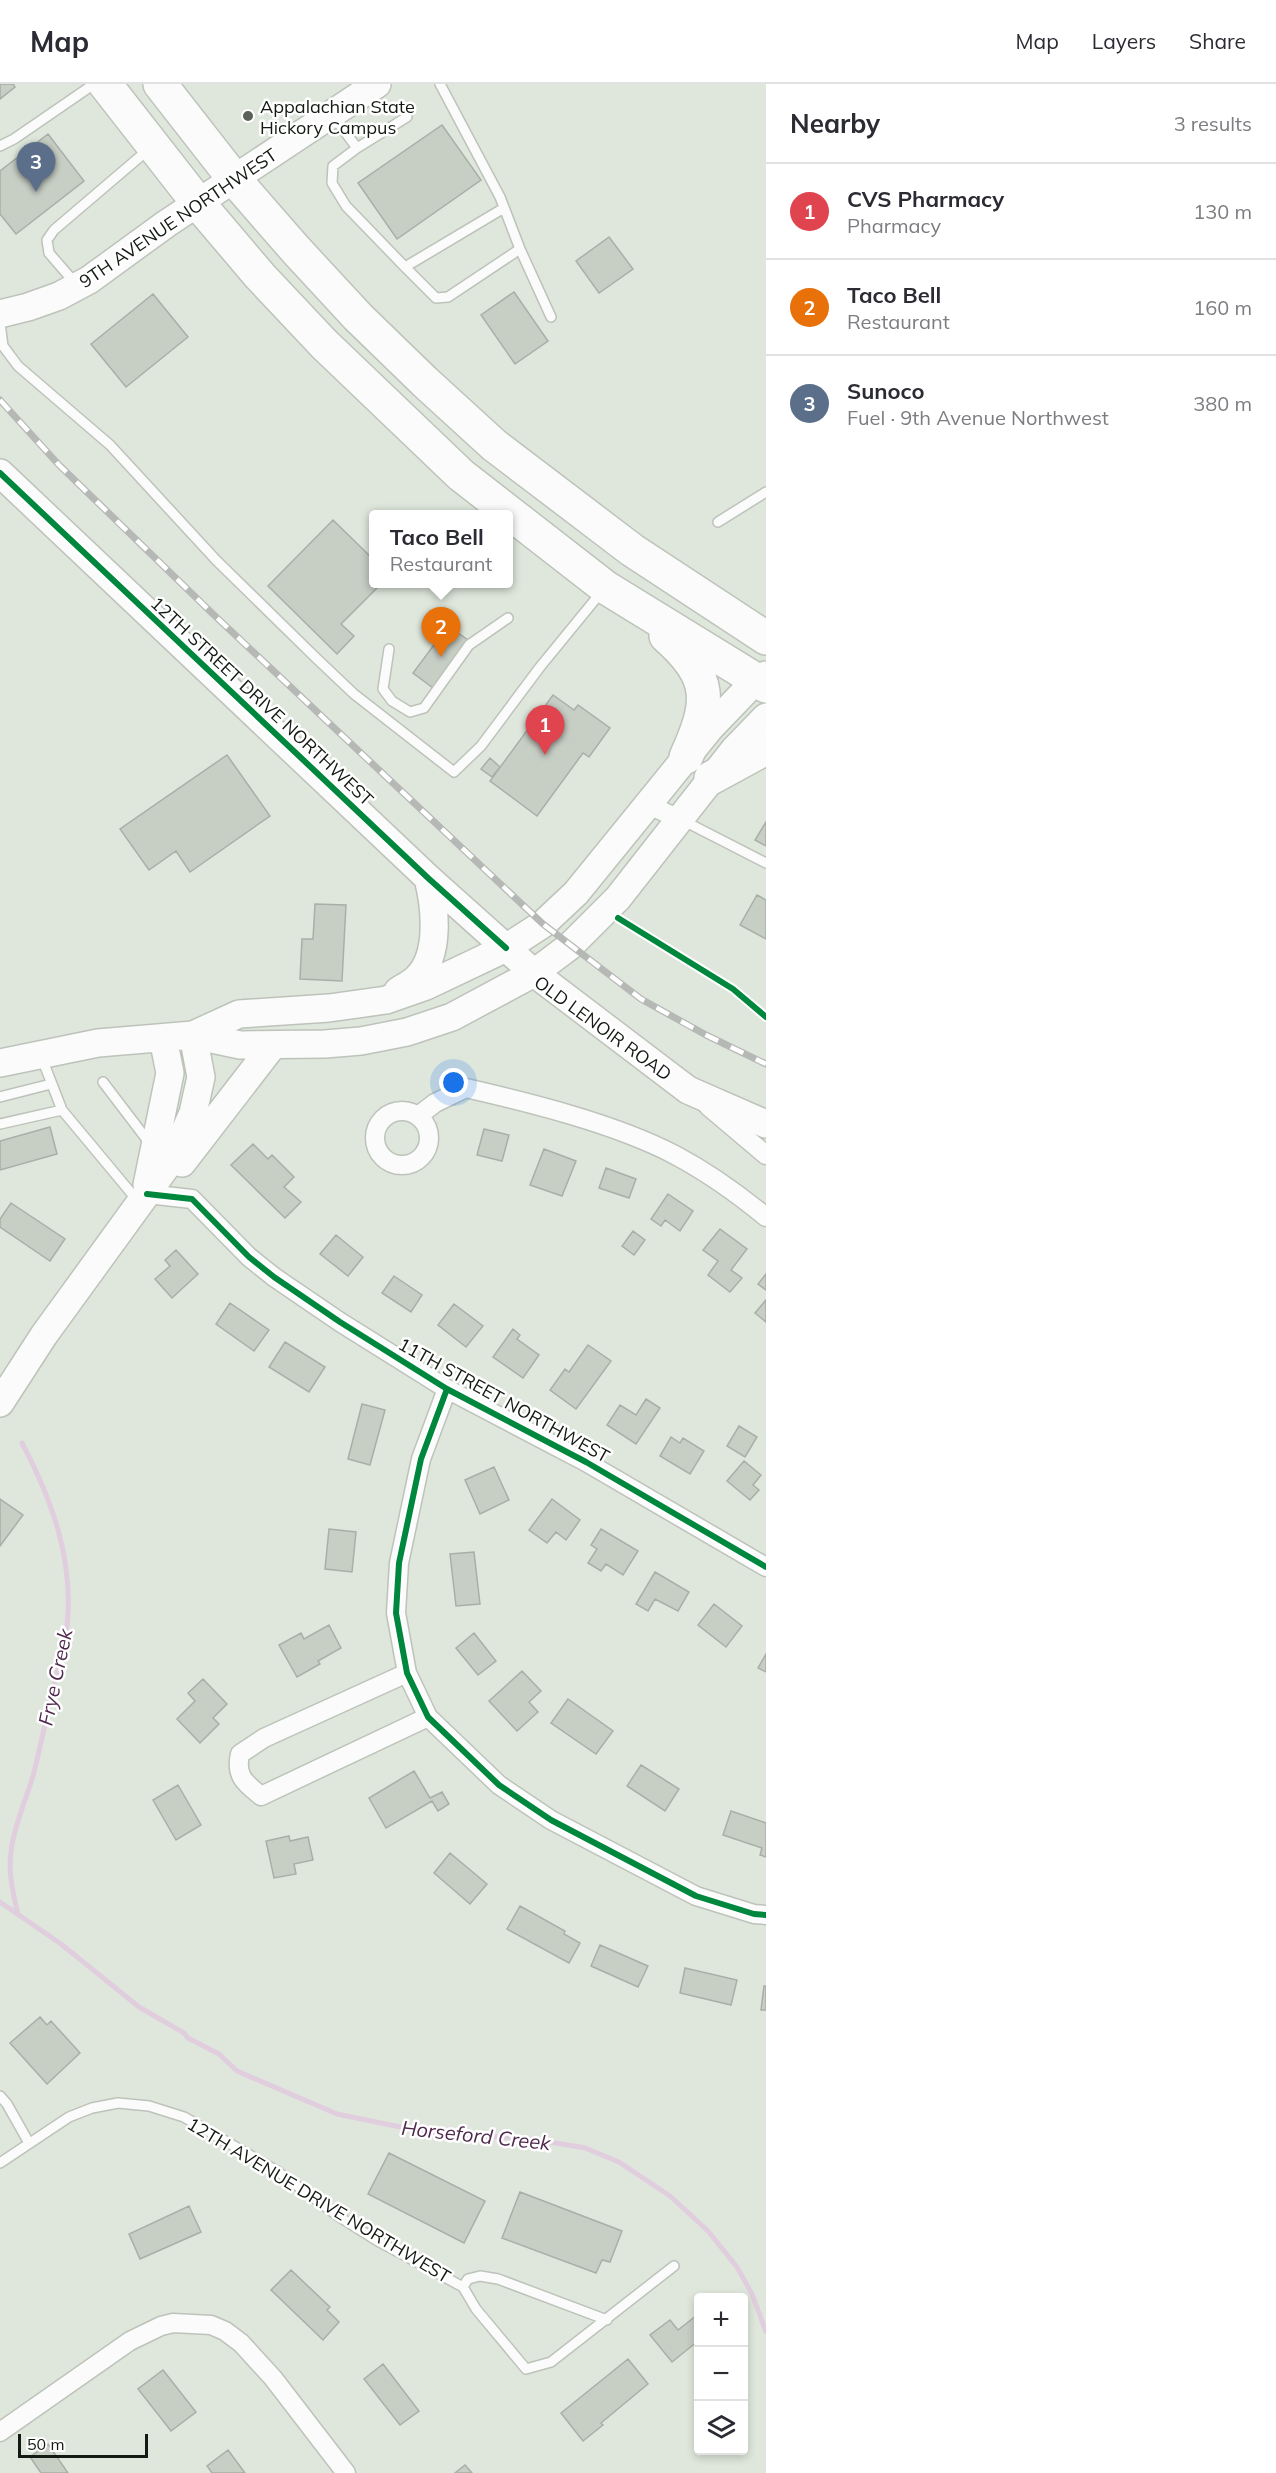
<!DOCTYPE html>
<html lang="en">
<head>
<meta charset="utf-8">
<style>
	:root { --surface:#fff; --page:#f7f7f7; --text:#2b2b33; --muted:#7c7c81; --line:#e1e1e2; --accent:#5b6159 }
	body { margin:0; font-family:Mulish,sans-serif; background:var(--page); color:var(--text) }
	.controls { position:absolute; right:18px; bottom:18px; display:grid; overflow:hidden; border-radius:6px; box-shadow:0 3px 9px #0003 }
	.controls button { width:54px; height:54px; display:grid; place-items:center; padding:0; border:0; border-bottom:2px solid var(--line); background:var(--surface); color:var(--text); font:30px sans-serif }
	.scale { position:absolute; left:18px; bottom:15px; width:130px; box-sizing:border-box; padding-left:6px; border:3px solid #141913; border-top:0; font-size:16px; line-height:21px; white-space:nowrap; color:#141913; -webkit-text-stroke:4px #fff; paint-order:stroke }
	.you { position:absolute; left:454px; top:999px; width:21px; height:21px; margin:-15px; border:4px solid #fff; border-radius:50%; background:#1a73e8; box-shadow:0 0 0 9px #1a73e833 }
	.badge { display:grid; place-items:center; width:39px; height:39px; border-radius:50%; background:var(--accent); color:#fff; font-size:20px; font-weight:700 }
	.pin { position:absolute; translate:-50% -50px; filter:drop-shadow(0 2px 3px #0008) }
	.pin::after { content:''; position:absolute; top:32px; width:21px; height:18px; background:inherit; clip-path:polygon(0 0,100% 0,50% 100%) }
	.popup { position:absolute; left:369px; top:426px; width:144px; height:78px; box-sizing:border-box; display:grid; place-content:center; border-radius:6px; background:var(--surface); filter:drop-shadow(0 2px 4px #0005); font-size:20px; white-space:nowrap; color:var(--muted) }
	.popup b { font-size:22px; color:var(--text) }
	.popup::after { content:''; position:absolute; left:50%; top:100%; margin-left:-12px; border:12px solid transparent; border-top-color:var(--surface) }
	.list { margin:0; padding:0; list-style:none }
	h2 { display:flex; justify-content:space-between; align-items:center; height:78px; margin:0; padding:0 24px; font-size:26px }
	h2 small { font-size:20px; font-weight:400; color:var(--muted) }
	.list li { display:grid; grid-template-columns:39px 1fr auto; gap:18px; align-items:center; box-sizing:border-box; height:96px; padding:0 24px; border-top:2px solid var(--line) }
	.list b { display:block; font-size:22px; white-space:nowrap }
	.list p { margin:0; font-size:20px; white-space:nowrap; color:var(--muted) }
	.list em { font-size:20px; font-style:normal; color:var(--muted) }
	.icon { flex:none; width:33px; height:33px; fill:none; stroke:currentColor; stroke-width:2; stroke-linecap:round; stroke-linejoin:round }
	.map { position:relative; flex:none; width:766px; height:2389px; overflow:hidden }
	header { display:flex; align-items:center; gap:36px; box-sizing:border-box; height:84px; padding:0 30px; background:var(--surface); border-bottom:2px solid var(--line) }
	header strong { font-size:28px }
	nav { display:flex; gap:33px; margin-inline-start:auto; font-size:21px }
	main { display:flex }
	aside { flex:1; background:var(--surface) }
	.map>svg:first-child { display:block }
</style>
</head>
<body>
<header>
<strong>Map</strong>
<nav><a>Map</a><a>Layers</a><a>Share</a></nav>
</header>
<main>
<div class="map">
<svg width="766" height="2389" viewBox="0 0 766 2389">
	<rect width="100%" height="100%" fill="#dfe7dc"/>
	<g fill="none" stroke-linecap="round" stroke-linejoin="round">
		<path stroke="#e0cdde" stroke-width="5" d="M0 1818 61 1860 139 1923 184 1949 188 1954 219 1970 237 1987 337 2030 435 2050 523 2054 568 2061 585 2064 619 2078 670 2112 708 2147 737 2183 752 2210 766 2248
			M18 1830C15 1818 12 1806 11 1794 6 1759 23 1725 33 1692 39 1669 44 1645 49 1622 55 1595 63 1569 67 1542 74 1476 52 1416 22 1359"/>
	</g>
	<path fill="#c7cec4" stroke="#a9afa7" stroke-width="1.5" d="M0 0H13L15 3 0 15Z
		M442 41 481 96 397 155 358 99Z
		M48 50 84 97 16 150 0 130V87Z
		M609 153 633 185 599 209 576 177Z
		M514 208 548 257 515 280 481 231Z
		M153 210 188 253 126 303 91 260Z
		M333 436 374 476V500H381L341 540 354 552 337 570 268 502Z
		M448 542 468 556 433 604 413 589Z
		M553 611 574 626 578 621 610 644 589 673 583 669 537 732 490 697Z
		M227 671 270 732 190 788 176 767 149 786 120 745Z
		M490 674 500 683 492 693 481 685Z
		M766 738V762L755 756Z
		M757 811 766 816V855L740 841Z
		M315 820 346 821 342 897 300 895 302 855H313Z
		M50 1043 57 1070 0 1086V1057Z
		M484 1045 509 1051 502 1077 477 1071Z
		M253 1060 268 1075 272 1071 294 1093 284 1103 301 1118 285 1134 231 1081Z
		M544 1065 576 1077 562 1112 530 1101Z
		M606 1084 636 1095 629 1114 599 1104Z
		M668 1110 693 1127 680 1147 665 1136 661 1142 651 1135Z
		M11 1119 65 1155 50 1177 0 1143V1135Z
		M720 1145 747 1165 731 1186 742 1194 730 1208 708 1191 718 1177 703 1166Z
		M633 1147 645 1156 634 1171 622 1162Z
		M336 1151 363 1173 348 1192 320 1170Z
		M176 1166 198 1190 172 1214 155 1195 170 1182 165 1176Z
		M766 1190V1206L758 1200Z
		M394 1192 422 1211 411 1228 382 1209Z
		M766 1216V1238L755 1229Z
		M230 1219 269 1246 254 1267 216 1240Z
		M454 1220 483 1242 466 1263 438 1241Z
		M513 1245 520 1251 517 1255 539 1271 523 1294 493 1273Z
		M285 1258 325 1283 309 1308 269 1283Z
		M588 1261 611 1277 576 1325 550 1306 565 1285 569 1288Z
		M646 1315 660 1324 636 1360 607 1341 620 1321 636 1331Z
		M362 1320 385 1326 370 1381 348 1375Z
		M739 1342 757 1353 745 1373 727 1362Z
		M671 1353 680 1359 683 1354 704 1367 690 1390 660 1372Z
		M744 1377 761 1391 753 1401 759 1406 750 1416 727 1397Z
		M494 1383 509 1416 480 1430 465 1396Z
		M0 1415 23 1431 0 1462Z
		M552 1415 580 1436 566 1456 556 1448 547 1459 529 1446Z
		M329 1445 356 1448 352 1488 325 1485Z
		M601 1445 638 1467 623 1491 606 1480 601 1487 588 1479 597 1465 591 1461Z
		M474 1468 480 1520 456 1522 450 1470Z
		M655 1488 689 1508 678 1527 655 1515 648 1527 636 1520Z
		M714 1520 742 1542 726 1563 698 1541Z
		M329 1541 341 1564 318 1577 320 1580 297 1593 279 1561 301 1549 304 1555Z
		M474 1549 496 1577 478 1591 456 1564Z
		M766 1570V1588L758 1584Z
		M522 1587 541 1607 529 1618 538 1628 517 1647 489 1617Z
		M203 1595 227 1620 213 1634 219 1640 200 1659 177 1635 195 1617 188 1609Z
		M568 1615 613 1647 596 1670 551 1639Z
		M641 1681 679 1705 665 1727 627 1702Z
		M414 1687 430 1714 442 1708 449 1720 438 1727 432 1717 386 1744 369 1714Z
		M178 1701 201 1741 176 1756 153 1716Z
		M731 1727 766 1739V1773L760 1771 762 1764 723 1751Z
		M289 1752 290 1757 308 1753 313 1776 294 1780 296 1790 274 1794 266 1757Z
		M450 1769 487 1800 470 1820 434 1789Z
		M520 1822 565 1847 564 1850 580 1859 569 1879 507 1845Z
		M600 1861 648 1882 638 1903 591 1882Z
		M685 1884 737 1896 731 1921 680 1909Z
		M764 1902H766V1926H761Z
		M40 1933 47 1941 51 1937 80 1969 47 2000 10 1959Z
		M389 2069 485 2117 464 2159 368 2110Z
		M520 2108 622 2147 610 2178 602 2176 596 2189 502 2154Z
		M189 2122 201 2148 140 2175 129 2150Z
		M291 2186 330 2223 327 2226 339 2238 323 2256 271 2206Z
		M696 2232 698 2236V2257L672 2278 650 2251 670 2236 678 2246Z
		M628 2275 648 2300 601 2339 603 2341 583 2357 561 2329Z
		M383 2280 419 2327 400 2341 364 2295Z
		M163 2286 196 2328 171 2347 138 2305Z
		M48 2360 68 2389H41L30 2373Z
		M228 2366 245 2389H212L207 2382Z
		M465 2381 472 2389H455Z"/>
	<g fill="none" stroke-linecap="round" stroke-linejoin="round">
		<defs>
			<path id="lane" d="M440 0 500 113 520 165 551 233
				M334 33 357 64 333 82 332 99 346 122 405 183 504 124
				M0 62 14 55 94 0
				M357 64 407 33
				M405 183 436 214 448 213 520 165
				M75 199 49 169 47 156 54 146 149 65
				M0 239 3 262 18 282 110 361 216 476 315 573 354 610 454 688 481 662 540 583 603 506
				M718 438 766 408
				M389 565 383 605 392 617 410 628 424 624 469 561 508 534
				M682 736 766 779
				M41 972 62 1026 137 1116
				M103 998 151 1061
				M0 1013 51 1000
				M0 1040 62 1026
				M0 2012 7 2020 29 2059
				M0 2079 69 2033 92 2024 118 2019 149 2022 184 2033 277 2087 338 2132 376 2156 463 2203 476 2225 526 2285 551 2278 674 2182
				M463 2203 468 2195 480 2192 498 2195 607 2236"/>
			<path id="street" d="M647 720 679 735
				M708 1022 766 1071
				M375 1054a27 27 0 1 1 54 0a27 27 0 1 1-54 0Z
				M418 1032 435 1019 466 1004C531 1019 616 1040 675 1071 707 1088 738 1110 766 1133
				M147 1110 192 1115 249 1173 274 1193 340 1238 447 1305 586 1378 766 1483
				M447 1305 421 1375 399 1479 396 1529 407 1589 428 1633 499 1701 551 1736 696 1812 754 1830 766 1831
				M407 1589 264 1654 240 1670C235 1692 245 1699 261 1712L428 1633
				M0 2348 130 2257 161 2242 173 2239 211 2241 225 2247 241 2259 273 2294 346 2389"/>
			<path id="secondary" d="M0 230 28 223 59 212 89 196 166 140 377 0
				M0 389 428 794 534 889 688 1006 766 1040
				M398 907C404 903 412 899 417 894 441 871 435 822 428 794
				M193 951 239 930 329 924 386 916 426 902 506 864 543 840 576 809 710 644 756 596 766 591
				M0 979 98 959 193 951 240 961 325 960 361 957 407 948 452 933 534 889 570 862 618 814 734 666 766 633
				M182 1079 273 961
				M147 1101 170 989 165 964 161 954
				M0 1319 44 1251 174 1072 193 1029 201 993 193 951"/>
			<path id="highway" d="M105 0 198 119 260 192 324 260 461 391 605 503 766 602
				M160 0 235 96 296 166 358 233 425 298 494 361 632 466 766 554
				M666 552C713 594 711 618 686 673
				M711 694 766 664"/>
		</defs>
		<use href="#lane" stroke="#bdc3ba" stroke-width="12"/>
		<use href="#street" stroke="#bdc3ba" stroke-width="21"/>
		<use href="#secondary" stroke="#bdc3ba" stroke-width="30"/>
		<use href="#highway" stroke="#bdc3ba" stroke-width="36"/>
		<use href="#lane" stroke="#fafbfa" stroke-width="9"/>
		<use href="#street" stroke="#fafbfa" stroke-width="18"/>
		<use href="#secondary" stroke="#fafbfa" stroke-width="27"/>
		<use href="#highway" stroke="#fafbfa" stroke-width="33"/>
		<defs>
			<path id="rail" d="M0 316 59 381 214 531 543 840 641 915 706 951 766 980"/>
		</defs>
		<use href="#rail" stroke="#b6b8b6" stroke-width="7"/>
		<use href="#rail" stroke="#fff" stroke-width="4.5" stroke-dasharray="14" stroke-linecap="butt"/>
		<defs>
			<path id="cycleway" d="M0 389 428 794 506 864
				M618 834 733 905 766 933
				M147 1110 192 1115 249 1173 274 1193 340 1238 447 1305 586 1378 766 1483
				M447 1305 421 1375 399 1479 396 1529 407 1589 428 1633 499 1701 551 1736 696 1812 754 1830 766 1831"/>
		</defs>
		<use href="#cycleway" stroke="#fff" stroke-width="10"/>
		<use href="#cycleway" stroke="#00873e" stroke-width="6"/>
	</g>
	<circle fill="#5b6159" stroke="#fff" stroke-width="2" cx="248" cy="32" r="6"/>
	<g text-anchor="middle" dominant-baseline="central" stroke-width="5" stroke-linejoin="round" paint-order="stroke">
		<g font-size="18" fill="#141913" stroke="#fff" text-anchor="start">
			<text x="260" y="22">Appalachian State<tspan x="260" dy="21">Hickory Campus</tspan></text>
		</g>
		<g font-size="18" fill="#141913" stroke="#fff">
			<text transform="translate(178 134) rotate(-34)">9TH AVENUE NORTHWEST</text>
			<text transform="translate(262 617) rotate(43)">12TH STREET DRIVE NORTHWEST</text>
			<text transform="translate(603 944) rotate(36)">OLD LENOIR ROAD</text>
			<text transform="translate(504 1316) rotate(29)">11TH STREET NORTHWEST</text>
			<text transform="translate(319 2116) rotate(31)">12TH AVENUE DRIVE NORTHWEST</text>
		</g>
		<g font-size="20" font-style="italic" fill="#50284e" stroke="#fff">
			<text transform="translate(55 1593) rotate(-78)">Frye Creek</text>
			<text transform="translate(476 2051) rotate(6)">Horseford Creek</text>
		</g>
	</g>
</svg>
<div class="controls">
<button>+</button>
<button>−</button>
<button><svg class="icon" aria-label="layers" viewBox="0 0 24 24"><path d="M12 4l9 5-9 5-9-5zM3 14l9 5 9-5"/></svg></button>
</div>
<div class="scale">50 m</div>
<div class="you"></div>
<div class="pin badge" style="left:545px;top:671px;background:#e0444e">1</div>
<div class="pin badge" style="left:441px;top:573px;background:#e8710a">2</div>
<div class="popup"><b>Taco Bell</b>Restaurant</div>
<div class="pin badge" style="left:36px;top:108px;background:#5c6f8a">3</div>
</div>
<aside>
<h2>Nearby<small>3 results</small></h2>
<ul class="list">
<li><span class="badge" style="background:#e0444e">1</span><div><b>CVS Pharmacy</b><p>Pharmacy</p></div><em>130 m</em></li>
<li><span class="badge" style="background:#e8710a">2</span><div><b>Taco Bell</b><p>Restaurant</p></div><em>160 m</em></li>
<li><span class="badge" style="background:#5c6f8a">3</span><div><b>Sunoco</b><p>Fuel · 9th Avenue Northwest</p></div><em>380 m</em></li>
</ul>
</aside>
</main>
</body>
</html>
